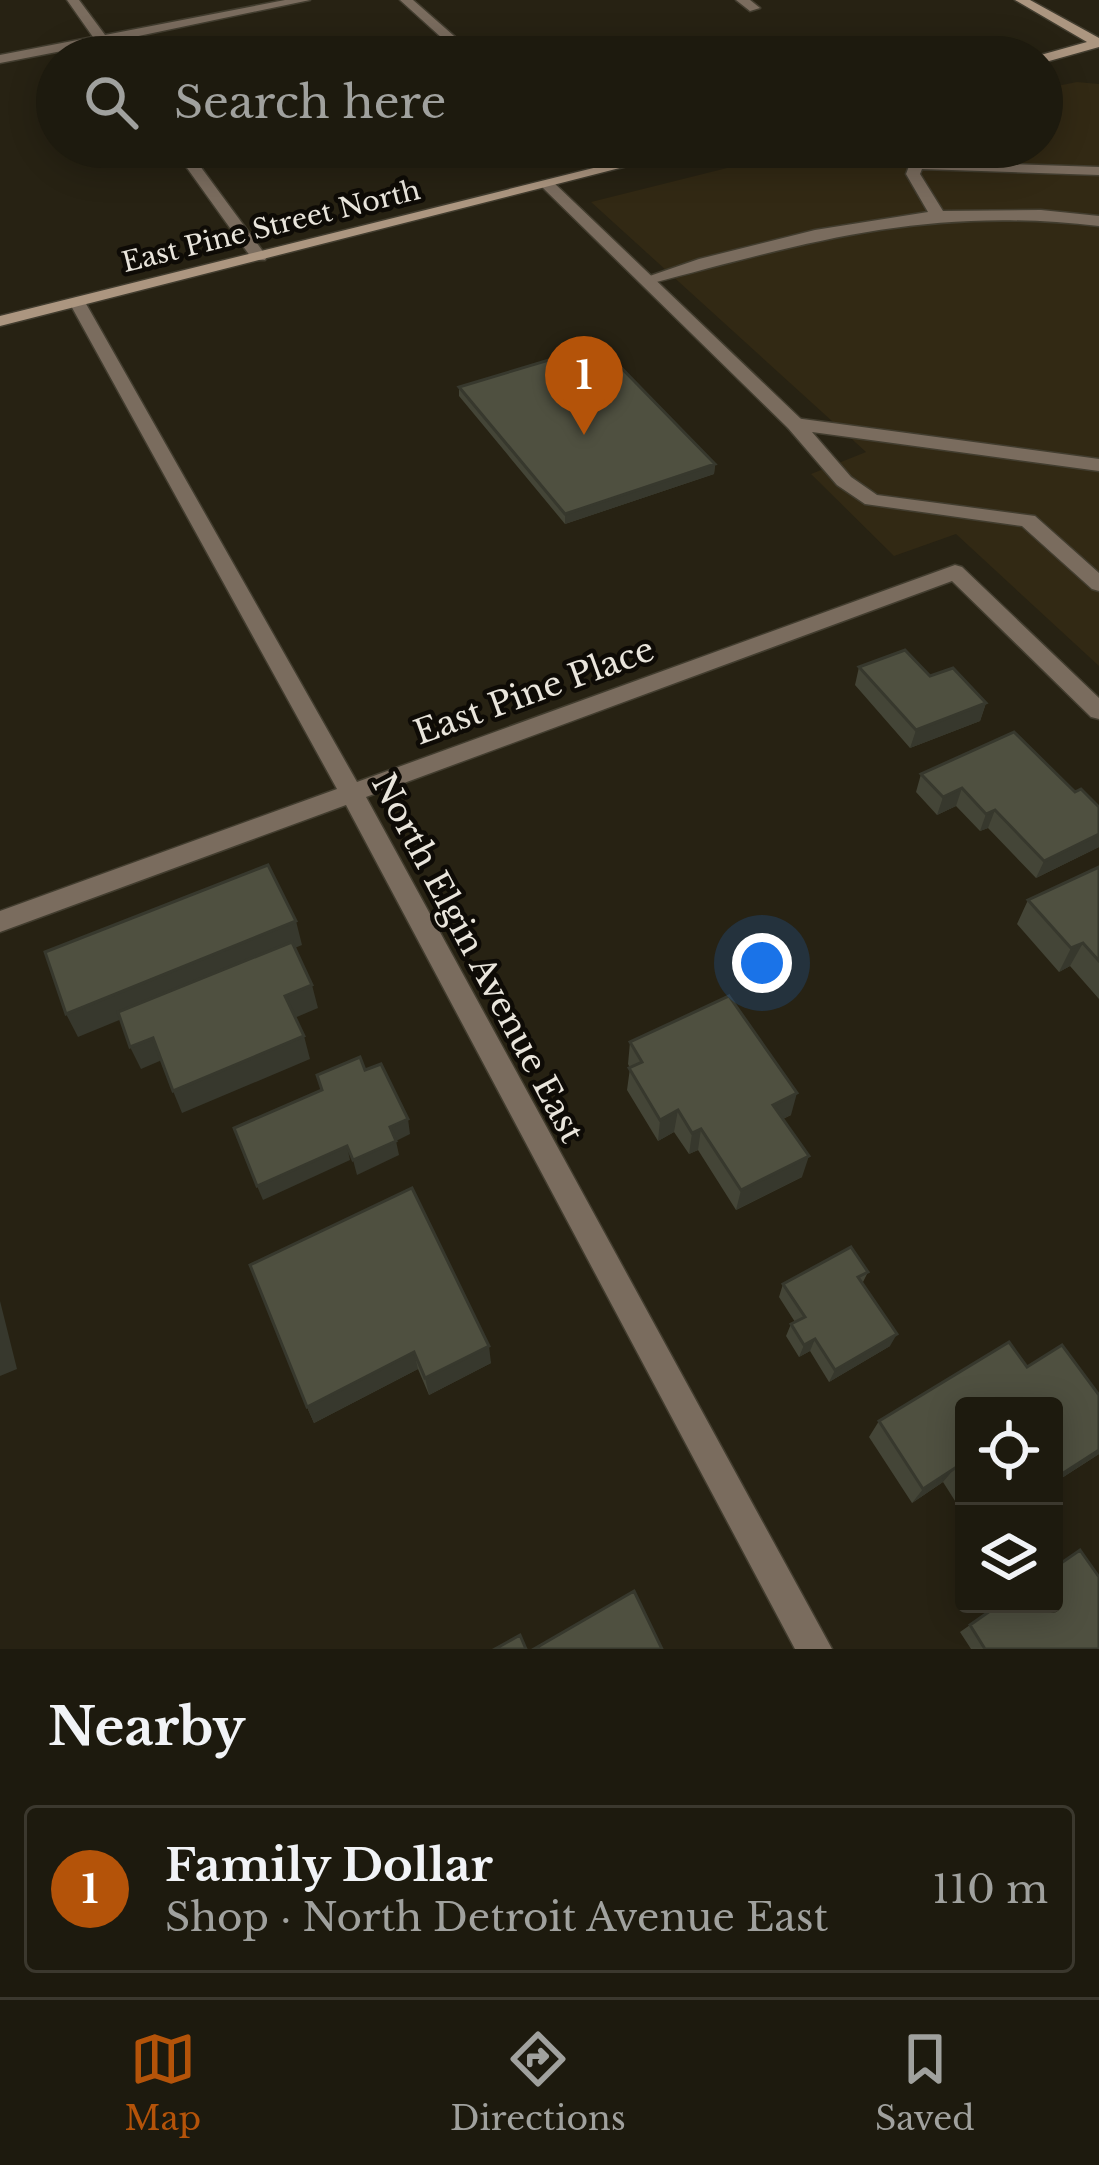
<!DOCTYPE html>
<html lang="en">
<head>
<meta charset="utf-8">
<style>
	:root { --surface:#1d1a0e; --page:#252317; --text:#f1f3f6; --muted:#a0a19e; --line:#3b382e; --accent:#b45309 }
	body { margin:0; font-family:"Libre Baskerville",serif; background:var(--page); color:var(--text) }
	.controls { position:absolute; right:36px; bottom:36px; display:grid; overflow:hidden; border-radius:12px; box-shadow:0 6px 30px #0003 }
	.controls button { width:108px; height:108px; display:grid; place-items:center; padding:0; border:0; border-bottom:3px solid var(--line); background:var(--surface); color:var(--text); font:60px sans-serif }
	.you { position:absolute; left:762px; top:963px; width:42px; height:42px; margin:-30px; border:9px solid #fff; border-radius:50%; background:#1a73e8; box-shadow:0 0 0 18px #1a73e833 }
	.badge { display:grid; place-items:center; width:78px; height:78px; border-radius:50%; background:var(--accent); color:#fff; font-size:39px; font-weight:700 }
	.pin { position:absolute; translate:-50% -99px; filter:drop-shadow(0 3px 6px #0008) }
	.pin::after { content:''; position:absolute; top:63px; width:42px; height:36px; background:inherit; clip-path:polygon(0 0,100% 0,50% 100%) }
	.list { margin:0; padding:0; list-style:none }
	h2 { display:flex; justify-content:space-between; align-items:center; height:156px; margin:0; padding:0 48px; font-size:51px }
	h2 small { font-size:39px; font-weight:400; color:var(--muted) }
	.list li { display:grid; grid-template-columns:78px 1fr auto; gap:36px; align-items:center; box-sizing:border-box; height:168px; margin:0 24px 24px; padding:0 24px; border:3px solid var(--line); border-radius:12px }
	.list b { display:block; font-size:45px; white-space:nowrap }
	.list p { margin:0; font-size:39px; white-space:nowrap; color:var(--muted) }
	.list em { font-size:39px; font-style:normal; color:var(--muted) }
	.icon { flex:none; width:66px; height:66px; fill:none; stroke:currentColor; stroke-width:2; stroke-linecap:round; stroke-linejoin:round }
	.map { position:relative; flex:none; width:1099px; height:1649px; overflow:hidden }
	.search { position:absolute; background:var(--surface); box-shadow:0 6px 30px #0003; left:36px; right:36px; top:36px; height:132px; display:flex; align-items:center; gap:30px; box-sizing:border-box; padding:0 42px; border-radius:66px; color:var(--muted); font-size:45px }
	.sheet { height:348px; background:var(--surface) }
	nav { display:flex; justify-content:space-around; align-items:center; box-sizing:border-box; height:168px; border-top:3px solid var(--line); background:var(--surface); font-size:33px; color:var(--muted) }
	nav a { display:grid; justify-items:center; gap:6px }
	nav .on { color:var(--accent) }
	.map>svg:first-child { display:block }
</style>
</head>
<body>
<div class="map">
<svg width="1099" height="1649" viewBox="0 0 1099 1649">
	<rect width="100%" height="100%" fill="#272213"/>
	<path fill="#322914" d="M1077 82 1099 84V666L956 534 894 556 811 474 866 452 591 202 811 147H1042V89Z"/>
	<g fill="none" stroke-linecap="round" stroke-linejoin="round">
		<defs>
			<path id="lane" d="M911 161 1099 167V175L922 169 920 174 943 211 1041 210 1099 216V226C927 206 812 241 649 284L641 279 699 259 815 230 928 212 906 174Z
				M795 418 1099 459V471L812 432 851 477 877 495 1035 516 1099 573V591L1092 589 1022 526 865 504 837 485 788 428V420Z"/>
			<path id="street" d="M67 0H79L105 35 285 0H310L110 42 121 57H107L98 44 0 63V55L93 37Z
				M400 0H413L478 57H463Z
				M736 0H750L760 8 750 11Z
				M172 147H186L267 257 265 260H253Z
				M542 181H552L802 420V428H788L542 187Z
				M77 297 85 302 357 782 955 565 962 567 1099 698V719L1091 717 952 581 366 797 832 1649H795L346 805 0 932V911L337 789 69 302Z"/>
			<path id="secondary" d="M1015 0H1030L1099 38V47L1042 63V57L1037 56 1087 42Z
				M678 147H702L0 326V316Z"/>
		</defs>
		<use href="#lane" stroke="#423d2f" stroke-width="3"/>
		<use href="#street" stroke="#423d2f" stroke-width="3"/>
		<use href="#secondary" stroke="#423d2f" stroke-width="3"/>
		<path stroke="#6c685b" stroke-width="4.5" stroke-dasharray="3 6" stroke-linecap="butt" d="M970 57 1015 46"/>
		<use href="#lane" fill="#7a6c5e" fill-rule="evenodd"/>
		<use href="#street" fill="#7a6c5e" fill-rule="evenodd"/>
		<use href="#secondary" fill="#ac9680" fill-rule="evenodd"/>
	</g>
	<path fill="#444537" d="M459 387 715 464 714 474 565 524 459 396Z
		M859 667 930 676 986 703 980 721 910 748 855 685Z
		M921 774 1075 792 1099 807V847L1036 878 988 828 980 831 956 806 937 815 916 792Z
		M1099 867V999L1070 966 1059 972 1017 924 1028 900Z
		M630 1042 791 1115 783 1119 802 1177 736 1210 698 1150 689 1154 674 1132 658 1141 627 1090 630 1068 628 1064Z
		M412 1188 491 1363 429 1395 418 1369 314 1423 307 1407Z
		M868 1272 862 1284 890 1346 829 1382 810 1351 799 1357 786 1336 791 1324 795 1322 779 1297 783 1284Z
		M1027 1367 1099 1454 1054 1483V1406H964V1515L943 1482 912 1503 869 1437 879 1421Z
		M1000 1604 1099 1649H971L960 1632Z"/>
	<path fill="#37382d" d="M715 464 714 474 565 524V514Z
		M986 703 980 721 910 748 916 730Z
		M962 788 956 806 937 815 943 797Z
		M995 810 988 828 980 831 986 814Z
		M1099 834V847L1036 878 1044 861Z
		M296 921 302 945 78 1037 66 1014Z
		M1083 943 1070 966 1059 972 1071 948Z
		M312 985 318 1008 292 1019 285 996Z
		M304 1036 310 1059 182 1113 173 1091Z
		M153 1038 162 1060 141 1069 130 1047Z
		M797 1093 791 1115 768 1126 773 1105Z
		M678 1110 674 1132 658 1141 660 1120Z
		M408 1119 410 1134 396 1141 399 1155 357 1175 353 1160 390 1127Z
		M701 1129 698 1150 689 1154 692 1133Z
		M347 1146 350 1160 263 1200 257 1186Z
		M809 1156 802 1177 736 1210 741 1190Z
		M0 1301 17 1369 0 1376Z
		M897 1334 890 1346 829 1382 835 1370Z
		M815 1339 810 1351 799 1357 804 1345Z
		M489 1346 491 1363 429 1395 425 1378Z
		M414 1352 418 1369 314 1423 307 1407Z
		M1099 1450V1454L1054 1483V1479Z
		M955 1468 943 1482 912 1503 923 1489Z"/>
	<path fill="#4f5040" stroke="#37382d" stroke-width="3" d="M599 345 715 464 565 514 459 387Z
		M905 650 930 676 953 668 986 703 916 730 859 667Z
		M1014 732 1075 792 1081 789 1099 807V834L1044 861 995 810 986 814 962 788 943 797 921 774Z
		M268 865 296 921 66 1014 45 952Z
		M1099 867V961L1083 943 1071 948 1028 900Z
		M292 942 312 985 285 996 304 1036 173 1091 153 1038 130 1047 118 1012Z
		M729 996 797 1093 773 1105 809 1156 741 1190 701 1129 692 1133 678 1110 660 1120 629 1068 642 1062 630 1042Z
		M360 1057 365 1070 381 1064 408 1119 390 1127 396 1141 353 1160 347 1146 257 1186 234 1128 322 1090 317 1075Z
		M412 1188 489 1346 425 1378 414 1352 307 1407 250 1265Z
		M851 1247 868 1272 858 1277 897 1334 835 1370 815 1339 804 1345 791 1324 805 1317 783 1284Z
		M1009 1342 1027 1367 1062 1345 1099 1395V1450L1054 1479V1406H964V1482L955 1468 923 1489 879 1421Z
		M1080 1550 1099 1577V1649H985L970 1625 1000 1604H1054V1568Z
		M634 1591 662 1649H534Z
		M520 1635 526 1649H495Z"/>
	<g text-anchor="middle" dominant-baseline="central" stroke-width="9" stroke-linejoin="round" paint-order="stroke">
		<g font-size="27" fill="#e9e5dc" stroke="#0e0b06">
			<text transform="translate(271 226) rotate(-14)">East Pine Street North</text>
		</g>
		<g font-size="33" fill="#e9e5dc" stroke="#0e0b06">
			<text transform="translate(534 691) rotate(-20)">East Pine Place</text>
			<text transform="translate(478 958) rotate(62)">North Elgin Avenue East</text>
		</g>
	</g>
</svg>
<div class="controls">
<button><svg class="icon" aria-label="locate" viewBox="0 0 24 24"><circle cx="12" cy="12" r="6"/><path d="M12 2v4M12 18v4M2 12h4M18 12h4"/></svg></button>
<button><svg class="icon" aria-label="layers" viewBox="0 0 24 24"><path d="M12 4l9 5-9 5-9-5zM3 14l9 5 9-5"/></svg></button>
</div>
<div class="you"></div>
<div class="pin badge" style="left:584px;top:435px">1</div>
<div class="search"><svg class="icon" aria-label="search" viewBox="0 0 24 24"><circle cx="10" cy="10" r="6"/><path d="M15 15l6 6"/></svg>Search here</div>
</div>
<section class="sheet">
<h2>Nearby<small></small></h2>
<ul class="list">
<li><span class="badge">1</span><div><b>Family Dollar</b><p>Shop · North Detroit Avenue East</p></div><em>110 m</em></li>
</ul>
</section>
<nav>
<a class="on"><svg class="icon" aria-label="map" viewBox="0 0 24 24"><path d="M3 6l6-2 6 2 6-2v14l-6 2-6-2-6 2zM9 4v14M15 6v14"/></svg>Map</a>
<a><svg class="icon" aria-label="directions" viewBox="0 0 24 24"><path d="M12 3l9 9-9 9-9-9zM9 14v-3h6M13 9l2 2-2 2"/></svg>Directions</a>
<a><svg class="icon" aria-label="saved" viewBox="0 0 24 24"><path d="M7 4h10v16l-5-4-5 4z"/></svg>Saved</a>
</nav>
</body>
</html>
